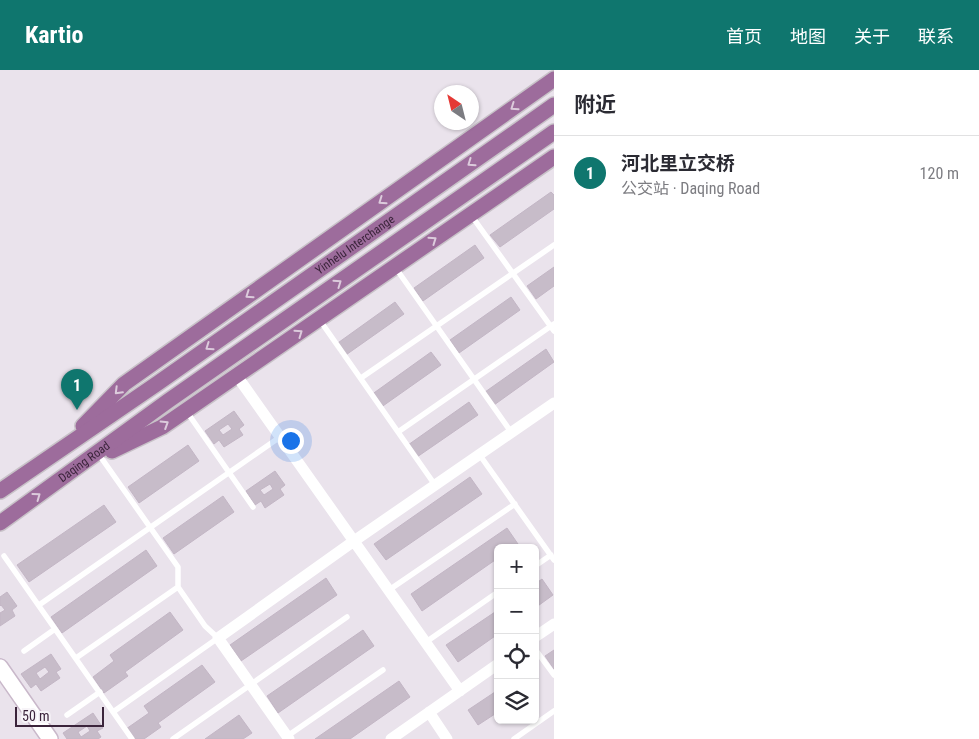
<!DOCTYPE html>
<html lang="zh">
<head>
<meta charset="utf-8">
<style>
	:root { --surface:#fff; --page:#f7f7f7; --text:#2b2b33; --muted:#7c7c81; --line:#e1e1e2; --accent:#0f766e }
	body { margin:0; font-family:"Roboto Condensed","Noto Sans SC",sans-serif; background:var(--page); color:var(--text) }
	.controls { position:absolute; right:15px; bottom:15px; display:grid; overflow:hidden; border-radius:8px; box-shadow:0 1px 4px #0004 }
	.controls button { width:45px; height:45px; display:grid; place-items:center; padding:0; border:0; border-bottom:1px solid var(--line); background:var(--surface); color:var(--text); font:25px sans-serif }
	.compass { position:absolute; left:434px; top:15px; width:45px; height:45px; border-radius:50%; background:var(--surface); box-shadow:0 1px 4px #0004; rotate:325deg }
	.scale { position:absolute; left:15px; bottom:12px; width:89px; box-sizing:border-box; padding-left:5px; border:2px solid #3b243b; border-top:0; font-size:14px; line-height:18px; white-space:nowrap; color:#3b243b; -webkit-text-stroke:4px #f7f4f8; paint-order:stroke }
	.you { position:absolute; left:290px; top:370px; width:18px; height:18px; margin:-12px; border:4px solid #fff; border-radius:50%; background:#1a73e8; box-shadow:0 0 0 8px #1a73e833 }
	.badge { display:grid; place-items:center; width:32px; height:32px; border-radius:50%; background:var(--accent); color:#fff; font-size:16px; font-weight:700 }
	.pin { position:absolute; translate:-50% -41px; filter:drop-shadow(0 1px 2px #0008) }
	.pin::after { content:''; position:absolute; top:26px; width:18px; height:15px; background:inherit; clip-path:polygon(0 0,100% 0,50% 100%) }
	.list { margin:0; padding:0; list-style:none }
	h2 { display:flex; justify-content:space-between; align-items:center; height:65px; margin:0; padding:0 20px; font-size:21px }
	h2 small { font-size:16px; font-weight:400; color:var(--muted) }
	.list li { display:grid; grid-template-columns:32px 1fr auto; gap:15px; align-items:center; box-sizing:border-box; height:75px; padding:0 20px; border-top:1px solid var(--line) }
	.list b { display:block; font-size:19px; white-space:nowrap }
	.list p { margin:0; font-size:16px; white-space:nowrap; color:var(--muted) }
	.list em { font-size:16px; font-style:normal; color:var(--muted) }
	.icon { flex:none; width:28px; height:28px; fill:none; stroke:currentColor; stroke-width:2; stroke-linecap:round; stroke-linejoin:round }
	.map { position:relative; flex:none; width:554px; height:669px; overflow:hidden }
	header { display:flex; align-items:center; gap:30px; box-sizing:border-box; height:70px; padding:0 25px; background:var(--accent); color:#fff }
	header strong { font-size:24px }
	nav { display:flex; gap:28px; margin-inline-start:auto; font-size:18px }
	main { display:flex }
	aside { flex:1; background:var(--surface) }
	.map>svg:first-child { display:block }
</style>
</head>
<body>
<header>
<strong>Kartio</strong>
<nav><a>首页</a><a>地图</a><a>关于</a><a>联系</a></nav>
</header>
<main>
<div class="map">
<svg width="554" height="669" viewBox="0 0 554 669">
	<rect width="100%" height="100%" fill="#eae3ec"/>
	<path fill="#c7bcc9" stroke="#c3b6c5" fill-rule="evenodd" d="M551 122 554 125V139L500 177 490 165Z
		M475 175 484 188 423 231 414 218Z
		M554 197V216L536 229 527 216Z
		M511 227 520 240 459 283 450 270Z
		M395 232 404 244 343 287 335 275Z
		M546 279 554 292 494 335 485 322Z
		M431 282 441 295 380 338 371 325Z
		M469 332 478 345 417 387 408 375Z
		M234 341 244 355 239 359 243 365 224 377 219 370 214 374 205 361ZM228 354 232 359 223 365 219 360Z
		M188 375 199 391 139 433 128 417Z
		M275 401 285 415 280 419 284 425 265 438 261 431 255 435 246 421ZM270 414 273 419 264 425 260 420Z
		M470 407 482 424 386 490 374 474Z
		M223 426 234 442 174 484 163 468Z
		M104 435 116 452 29 512 17 495Z
		M507 458 518 474 513 478H498V488L422 541 411 524Z
		M146 480 157 496 62 563 51 547Z
		M326 508 337 525 241 591 230 575Z
		M542 509 553 525 535 538V514Z
		M7 522 17 536 12 540 15 546 0 556V543L5 540 1 535 0 536V527Z
		M498 540V564L458 592 446 575Z
		M170 542 183 560 125 602 128 606 104 623 93 607 114 591 110 585Z
		M363 560 374 576 278 643 267 626Z
		M554 580V599L545 586Z
		M51 584 61 599 56 602 60 608 41 621 36 614 31 618 21 604ZM45 597 49 602 40 609 36 603Z
		M202 595 215 612 158 653 161 657 144 669H134L126 659 149 643 144 636Z
		M399 611 410 627 350 669H315Z
		M498 620V642L478 655 468 640Z
		M93 643 103 658 97 661 101 667 98 669H67L63 663ZM87 656 90 661 81 667 78 662Z
		M239 645 252 663 243 669H205Z"/>
	<g fill="none" stroke-linecap="round" stroke-linejoin="round">
		<defs>
			<path id="secondary" d="M0 597 50 669"/>
			<g id="primary">
				<path d="M83 356 124 314 554 9"/>
				<path d="M112 381 162 357 554 87"/>
				<path id="s1" d="M0 421 158 313 554 35"/>
				<path id="s2" d="M0 453 168 331 554 62"/>
			</g>
		</defs>
		<use href="#secondary" stroke="#c9b8ca" stroke-width="18"/>
		<use href="#primary" stroke="#c8c2c8" stroke-width="18"/>
		<path stroke="#fff" stroke-width="5.5" d="M471 145 554 261
			M395 197 511 362
			M319 249 435 415
			M361 308 554 175
			M187 342 253 437
			M398 362 554 254
			M479 384 554 490
			M100 386 178 497V517L205 556 218 568 113 642
			M4 486 132 669
			M535 496 551 485
			M389 520 515 434
			M39 535 280 367
			M426 572 498 522
			M535 579 554 605
			M24 581 55 559
			M76 588 178 517
			M67 645 100 622
			M286 667 383 600
			M173 669 347 547
			M514 669 554 641"/>
		<path stroke="#fff" stroke-width="11" d="M237 306 460 621
			M535 567 554 554
			M429 642 447 669
			M289 669 218 568 354 471 554 333
			M391 669 498 594"/>
		<use href="#secondary" stroke="#fff" stroke-width="15"/>
		<use href="#primary" stroke="#9d6c9c" stroke-width="15"/>
	</g>
	<defs><path id="oneway-chevron" d="M-2-3.5L2.5 0L-2 3.5" fill="none" stroke-width="1.6" stroke-linecap="round" stroke-linejoin="round" transform="scale(1.25)"/></defs>
	<g stroke="#dccbdc">
		<use href="#oneway-chevron" transform="translate(514 37) rotate(145)"/>
		<use href="#oneway-chevron" transform="translate(471 93) rotate(145)"/>
		<use href="#oneway-chevron" transform="translate(382 131) rotate(145)"/>
		<use href="#oneway-chevron" transform="translate(433 170) rotate(-35)"/>
		<use href="#oneway-chevron" transform="translate(338 213) rotate(-35)"/>
		<use href="#oneway-chevron" transform="translate(249 225) rotate(145)"/>
		<use href="#oneway-chevron" transform="translate(299 263) rotate(-35)"/>
		<use href="#oneway-chevron" transform="translate(209 277) rotate(145)"/>
		<use href="#oneway-chevron" transform="translate(118 321) rotate(135)"/>
		<use href="#oneway-chevron" transform="translate(165 354) rotate(-32)"/>
		<use href="#oneway-chevron" transform="translate(37 426) rotate(-36)"/>
	</g>
	<g text-anchor="middle" dominant-baseline="central" stroke-width="5" stroke-linejoin="round" paint-order="stroke">
		<g font-size="12" fill="#3b243b" stroke="#f7f4f8">
			<text stroke="none"><textPath href="#s1" startOffset="432">Yinhelu Interchange</textPath></text>
			<text stroke="none"><textPath href="#s2" startOffset="104">Daqing Road</textPath></text>
		</g>
	</g>
</svg>
<div class="controls">
<button>+</button>
<button>−</button>
<button><svg class="icon" aria-label="locate" viewBox="0 0 24 24"><circle cx="12" cy="12" r="6"/><path d="M12 2v4M12 18v4M2 12h4M18 12h4"/></svg></button>
<button><svg class="icon" aria-label="layers" viewBox="0 0 24 24"><path d="M12 4l9 5-9 5-9-5zM3 14l9 5 9-5"/></svg></button>
</div>
<svg class="compass" viewBox="-18 -18 36 36"><path d="M0-13l5 13h-10z" fill="#e53935"/><path d="M0 13l5-13h-10z" fill="#7c7c81"/></svg>
<div class="scale">50 m</div>
<div class="you"></div>
<div class="pin badge" style="left:77px;top:340px">1</div>
</div>
<aside>
<h2>附近<small></small></h2>
<ul class="list">
<li><span class="badge">1</span><div><b>河北里立交桥</b><p>公交站 · Daqing Road</p></div><em>120 m</em></li>
</ul>
</aside>
</main>
</body>
</html>
